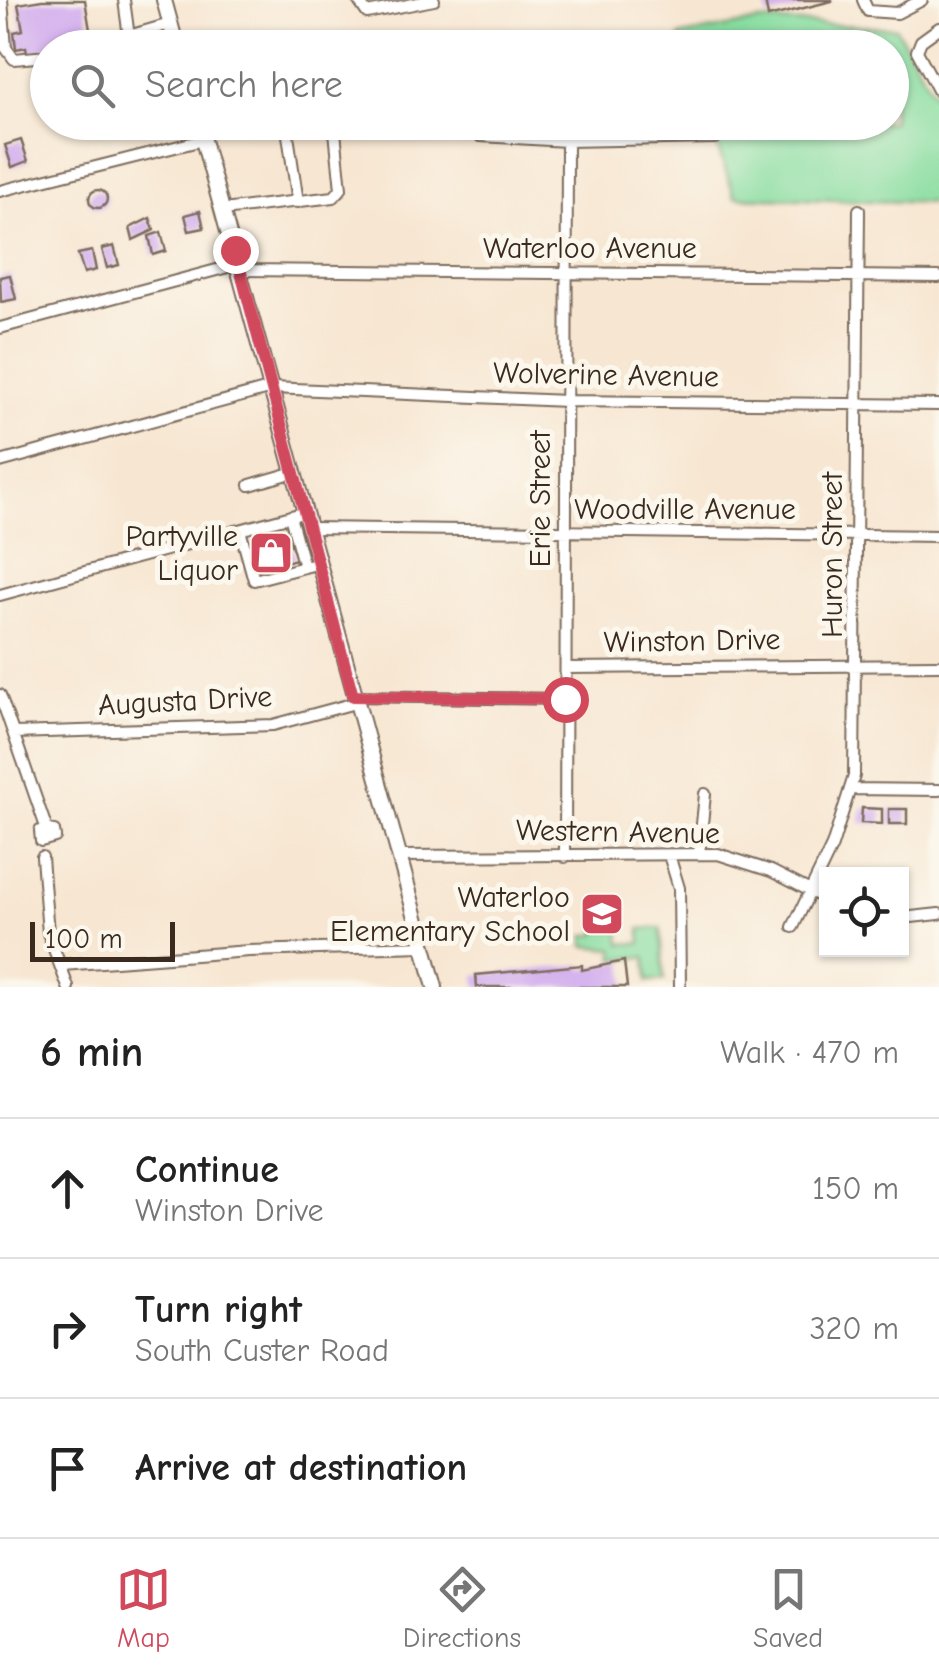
<!DOCTYPE html>
<html lang="en">
<head>
<meta charset="utf-8">
<style>
	:root { --surface:#fff; --page:#f6f6f6; --text:#222; --muted:#767676; --line:#e0e0e0; --accent:#d1495b }
	body { margin:0; font-family:"Comic Neue",sans-serif; background:var(--page); color:var(--text) }
	.controls { position:absolute; right:30px; bottom:30px; display:grid; overflow:hidden; border-radius:0px; box-shadow:0 2px 8px #0004 }
	.controls button { width:90px; height:90px; display:grid; place-items:center; padding:0; border:0; border-bottom:2px solid var(--line); background:var(--surface); color:var(--text); font:50px sans-serif }
	.scale { position:absolute; left:30px; bottom:25px; width:145px; box-sizing:border-box; padding-left:10px; border:5px solid #3b2a1e; border-top:0; font-size:28px; line-height:35px; white-space:nowrap; color:#3b2a1e; -webkit-text-stroke:8px #fbf7ec; paint-order:stroke }
	.stop { position:absolute; width:30px; height:30px; margin:-22px; border:8px solid #d1495b; border-radius:50%; background:#fff }
	.stop.end { background:#d1495b; border-color:#fff; box-shadow:0 2px 10px #0008 }
	.list { margin:0; padding:0; list-style:none }
	h2 { display:flex; justify-content:space-between; align-items:center; height:130px; margin:0; padding:0 40px; font-size:42px }
	h2 small { font-size:32px; font-weight:400; color:var(--muted) }
	.list li { display:grid; grid-template-columns:65px 1fr auto; gap:30px; align-items:center; box-sizing:border-box; height:140px; padding:0 40px; border-top:2px solid var(--line) }
	.list b { display:block; font-size:38px; white-space:nowrap }
	.list p { margin:0; font-size:32px; white-space:nowrap; color:var(--muted) }
	.list em { font-size:32px; font-style:normal; color:var(--muted) }
	.icon { flex:none; width:55px; height:55px; fill:none; stroke:currentColor; stroke-width:2; stroke-linecap:round; stroke-linejoin:round }
	.map { position:relative; flex:none; width:939px; height:987px; overflow:hidden }
	.search { position:absolute; background:var(--surface); box-shadow:0 2px 8px #0004; left:30px; right:30px; top:30px; height:110px; display:flex; align-items:center; gap:25px; box-sizing:border-box; padding:0 35px; border-radius:55px; color:var(--muted); font-size:38px }
	.sheet { height:550px; background:var(--surface) }
	nav { display:flex; justify-content:space-around; align-items:center; box-sizing:border-box; height:140px; border-top:2px solid var(--line); background:var(--surface); font-size:28px; color:var(--muted) }
	nav a { display:grid; justify-items:center; gap:5px }
	nav .on { color:var(--accent) }
	.map>svg:first-child { display:block }
</style>
</head>
<body>
<div class="map">
<svg width="939" height="987" viewBox="0 0 939 987">
	<rect width="100%" height="100%" fill="#fbf7ec"/>
	<filter id="ink" filterUnits="userSpaceOnUse"><feTurbulence type="fractalNoise" baseFrequency=".01" numOctaves="2"/><feDisplacementMap in="SourceGraphic" scale="20" xChannelSelector="R" yChannelSelector="G"/><feConvolveMatrix kernelMatrix="1 2 1 2 8 2 1 2 1" color-interpolation-filters="sRGB"/></filter>
	<filter id="wash" filterUnits="userSpaceOnUse"><feTurbulence type="fractalNoise" baseFrequency=".0048" numOctaves="4" result="noise"/><feDisplacementMap in="SourceGraphic" scale="40" xChannelSelector="R" yChannelSelector="G"/><feGaussianBlur stdDeviation="2.25" result="paint"/><feColorMatrix in="noise" values="0 0 0 0 0 0 0 0 0 0 0 0 0 0 0 0 0 1.4 0 .05"/><feComposite in="paint" operator="in"/></filter>
	<g filter="url(#wash)">
		<rect width="100%" height="100%" fill="#f7e6d1"/>
		<path fill="#88dda0" stroke="#62845f" stroke-width="2.5" d="M759 21 896 28 939 103V203L735 197 709 123 892 122V48L683 47 679 37Z
			M661 928 664 980 648 981 646 957 615 959 614 949 585 946V935H597V931L620 930 621 944 641 943 640 929Z"/>
		<g id="blocks">
			<path fill="#cfa7ee" d="M42 0H85L92 42 27 53 26 47 16 49 14 32 23 30 18 4Z
				M765 0H832V1L768 17Z
				M21 140 28 161 12 167 5 145Z
				M89 199a9 9 0 1 1 18 0a9 9 0 1 1-18 0Z
				M200 211 204 228 189 231 185 215Z
				M150 218 154 230 133 240 130 228Z
				M161 232 166 251 153 255 149 236Z
				M114 246 119 265 107 268 102 249Z
				M92 251 96 270 84 273 78 254Z
				M10 275 16 299 1 302 0 277Z
				M288 535 296 559 253 572 246 547Z
				M862 808 882 809V824L861 823Z
				M889 809H907V824H889Z
				M624 961 627 987H477L476 975 582 965V970Z"/>
		</g>
	</g>
	<g filter="url(#ink)">
		<use href="#blocks" fill-opacity="0" stroke="#7d6c5d" stroke-width="2.5"/>
		<g fill="none" stroke-linecap="round" stroke-linejoin="round">
			<defs>
				<path id="minor" d="M2 0 6 48 14 59 48 56
					M124 0 129 37
					M358 0 367 13 434 0
					M863 0 868 11 897 13 922 0
					M939 28 921 41 917 51 939 92
					M87 48 170 24
					M286 122 298 202
					M480 136 567 141 715 138
					M0 191 203 140
					M223 210 334 197 341 189 334 122
					M241 270 939 277
					M0 328 239 264
					M0 462 272 388 566 401 939 405
					M250 485 295 472
					M290 516 304 567
					M311 528 939 536
					M240 530 254 580 320 563
					M0 595 306 512
					M566 668 939 665
					M0 695 47 830 54 831 55 837 41 841 40 831 47 830
					M353 696 565 699
					M14 733 273 725 355 703
					M851 789 939 790
					M699 854 705 794
					M669 855 679 888 680 987
					M400 856 718 854 771 871 826 899
					M42 857 48 933 68 987
					M565 857 567 141
					M902 918 939 914
					M793 927 832 846 854 776 859 210
					M62 965 249 951 424 946"/>
				<path id="major" d="M164 0 177 48
					M198 122 435 987"/>
			</defs>
			<use href="#minor" stroke="#7d6c5d" stroke-width="14"/>
			<use href="#major" stroke="#7d6c5d" stroke-width="18"/>
			<use href="#minor" stroke="#fff" stroke-width="10"/>
			<use href="#major" stroke="#fff" stroke-width="14"/>
		</g>
	</g>
	<g fill="none" stroke-linecap="round" stroke-linejoin="round" filter="url(#ink)">
		<path stroke="#d1495b" stroke-width="12" d="M235 250 353 696 565 699"/>
	</g>
	<defs>
		<symbol id="shop-square" viewBox="-11 -11 22 22"><rect x="-9" y="-9" width="18" height="18" rx="4" fill="#d1495b" stroke="#fbf7ec"/><path d="M-5-2.5h2.3a2.7 3.5 0 0 1 5.4 0H5L5.5 6h-11ZM-1.5-2.5h3a1.5 2.3 0 0 0-3 0Z" fill="#fff"/></symbol>
		<symbol id="school-square" viewBox="-11 -11 22 22"><rect x="-9" y="-9" width="18" height="18" rx="4" fill="#d1495b" stroke="#fbf7ec"/><path d="M0-5L7-2L0 1L-7-2ZM-4 1L0 2.5L4 1V4Q0 6-4 4Z" fill="#fff"/></symbol>
	</defs>
	<g fill-rule="evenodd">
		<use href="#shop-square" x="246" y="528" width="50" height="50"/>
		<use href="#school-square" x="577" y="889" width="50" height="50"/>
	</g>
	<g text-anchor="middle" dominant-baseline="central" stroke-width="10" stroke-linejoin="round" paint-order="stroke">
		<g font-size="30" fill="#3b2a1e" stroke="#fbf7ec">
			<text x="590" y="248">Waterloo Avenue</text>
			<text transform="translate(606 375) rotate(1)">Wolverine Avenue</text>
			<text transform="translate(540 499) rotate(-90)">Erie Street</text>
			<text x="685" y="509">Woodville Avenue</text>
			<text transform="translate(832 555) rotate(-90)">Huron Street</text>
			<text transform="translate(692 641) rotate(-1)">Winston Drive</text>
			<text transform="translate(185 701) rotate(-3)">Augusta Drive</text>
			<text transform="translate(618 832) rotate(1)">Western Avenue</text>
		</g>
		<g font-size="30" fill="#3b2a1e" stroke="#fbf7ec" text-anchor="end">
			<text x="238" y="536">Partyville<tspan x="238" dy="34">Liquor</tspan></text>
			<text x="570" y="897">Waterloo<tspan x="570" dy="34">Elementary School</tspan></text>
		</g>
	</g>
</svg>
<div class="controls">
<button><svg class="icon" aria-label="locate" viewBox="0 0 24 24"><circle cx="12" cy="12" r="6"/><path d="M12 2v4M12 18v4M2 12h4M18 12h4"/></svg></button>
</div>
<div class="scale">100 m</div>
<div class="stop" style="left:565px;top:699px"></div>
<div class="stop end" style="left:235px;top:250px"></div>
<div class="search"><svg class="icon" aria-label="search" viewBox="0 0 24 24"><circle cx="10" cy="10" r="6"/><path d="M15 15l6 6"/></svg>Search here</div>
</div>
<section class="sheet">
<h2>6 min<small>Walk · 470 m</small></h2>
<ul class="list">
<li><svg class="icon" aria-label="ahead" viewBox="0 0 24 24"><path d="M12 20V5M6 11l6-6 6 6"/></svg><div><b>Continue</b><p>Winston Drive</p></div><em>150 m</em></li>
<li><svg class="icon" aria-label="right" viewBox="0 0 24 24"><path d="M7 20v-9h11M14 6l5 5-5 5"/></svg><div><b>Turn right</b><p>South Custer Road</p></div><em>320 m</em></li>
<li><svg class="icon" aria-label="arrive" viewBox="0 0 24 24"><path d="M6 21V4h12l-3 4 3 4H6"/></svg><div><b>Arrive at destination</b></div></li>
</ul>
</section>
<nav>
<a class="on"><svg class="icon" aria-label="map" viewBox="0 0 24 24"><path d="M3 6l6-2 6 2 6-2v14l-6 2-6-2-6 2zM9 4v14M15 6v14"/></svg>Map</a>
<a><svg class="icon" aria-label="directions" viewBox="0 0 24 24"><path d="M12 3l9 9-9 9-9-9zM9 14v-3h6M13 9l2 2-2 2"/></svg>Directions</a>
<a><svg class="icon" aria-label="saved" viewBox="0 0 24 24"><path d="M7 4h10v16l-5-4-5 4z"/></svg>Saved</a>
</nav>
</body>
</html>
